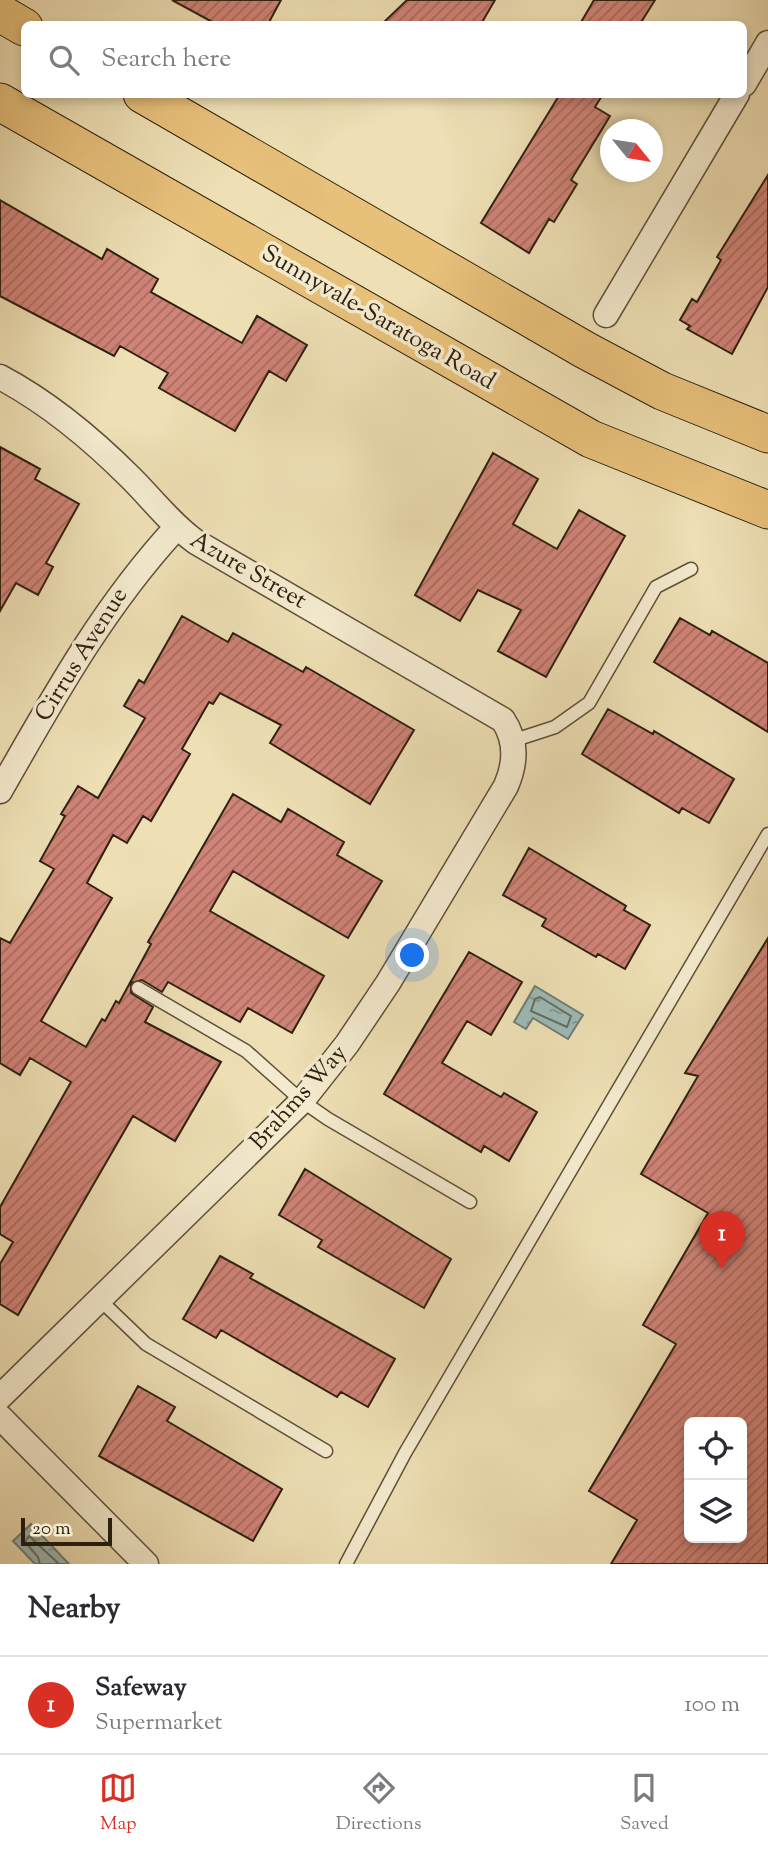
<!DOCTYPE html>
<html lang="en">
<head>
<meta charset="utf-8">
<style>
	:root { --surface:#fff; --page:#f7f7f7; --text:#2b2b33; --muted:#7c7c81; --line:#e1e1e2; --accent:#d93025 }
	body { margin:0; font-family:"Sorts Mill Goudy",serif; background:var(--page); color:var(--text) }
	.controls { position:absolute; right:21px; bottom:21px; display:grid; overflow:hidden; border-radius:10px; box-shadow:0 4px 10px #0003 }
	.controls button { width:63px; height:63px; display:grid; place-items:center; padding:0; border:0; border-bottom:2px solid var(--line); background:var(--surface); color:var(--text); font:35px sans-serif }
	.compass { position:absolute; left:600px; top:119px; width:63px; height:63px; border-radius:50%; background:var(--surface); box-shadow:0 4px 10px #0003; rotate:120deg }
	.scale { position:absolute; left:21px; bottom:18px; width:91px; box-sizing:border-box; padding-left:7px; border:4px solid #2e200f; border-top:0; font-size:19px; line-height:24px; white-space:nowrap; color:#2e200f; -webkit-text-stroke:5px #f4eace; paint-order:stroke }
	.you { position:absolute; left:413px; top:956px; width:24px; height:24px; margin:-18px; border:5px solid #fff; border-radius:50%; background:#1a73e8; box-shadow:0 0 0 10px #1a73e833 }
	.badge { display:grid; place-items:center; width:46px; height:46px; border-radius:50%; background:var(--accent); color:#fff; font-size:23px; font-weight:700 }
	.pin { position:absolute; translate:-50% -58px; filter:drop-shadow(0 2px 4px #0008) }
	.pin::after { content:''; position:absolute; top:37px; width:24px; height:21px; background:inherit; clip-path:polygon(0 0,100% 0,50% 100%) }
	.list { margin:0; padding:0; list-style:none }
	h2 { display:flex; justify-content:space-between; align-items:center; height:91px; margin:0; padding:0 28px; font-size:30px }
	h2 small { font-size:23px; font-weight:400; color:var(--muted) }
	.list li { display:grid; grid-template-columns:46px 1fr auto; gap:21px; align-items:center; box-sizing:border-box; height:98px; padding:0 28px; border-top:2px solid var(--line) }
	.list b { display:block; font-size:26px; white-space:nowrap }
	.list p { margin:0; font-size:23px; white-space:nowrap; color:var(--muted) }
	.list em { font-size:23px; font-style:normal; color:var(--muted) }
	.icon { flex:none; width:38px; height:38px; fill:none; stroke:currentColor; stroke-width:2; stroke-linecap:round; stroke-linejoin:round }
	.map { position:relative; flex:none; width:768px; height:1564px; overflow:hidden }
	.search { position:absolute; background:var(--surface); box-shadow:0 4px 10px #0003; left:21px; right:21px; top:21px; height:77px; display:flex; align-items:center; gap:18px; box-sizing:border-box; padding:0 24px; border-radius:10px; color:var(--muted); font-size:26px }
	.sheet { height:189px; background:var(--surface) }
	nav { display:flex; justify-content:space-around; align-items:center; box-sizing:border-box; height:98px; border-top:2px solid var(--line); background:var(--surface); font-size:19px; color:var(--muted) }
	nav a { display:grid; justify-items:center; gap:4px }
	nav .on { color:var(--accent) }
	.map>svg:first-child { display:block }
</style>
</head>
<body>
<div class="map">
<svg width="768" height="1564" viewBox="0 0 768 1564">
	<defs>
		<pattern id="water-ripples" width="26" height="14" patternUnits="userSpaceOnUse" patternTransform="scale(1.75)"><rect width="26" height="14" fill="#9cbab6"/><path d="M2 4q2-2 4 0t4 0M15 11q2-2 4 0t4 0" fill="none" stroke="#809792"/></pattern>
		<pattern id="building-hatch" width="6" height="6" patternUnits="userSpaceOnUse" patternTransform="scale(1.75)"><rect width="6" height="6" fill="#d08377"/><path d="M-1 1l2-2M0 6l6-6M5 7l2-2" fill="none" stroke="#a96b60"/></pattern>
	</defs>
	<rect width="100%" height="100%" fill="#eedfb4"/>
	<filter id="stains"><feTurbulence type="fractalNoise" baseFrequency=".00286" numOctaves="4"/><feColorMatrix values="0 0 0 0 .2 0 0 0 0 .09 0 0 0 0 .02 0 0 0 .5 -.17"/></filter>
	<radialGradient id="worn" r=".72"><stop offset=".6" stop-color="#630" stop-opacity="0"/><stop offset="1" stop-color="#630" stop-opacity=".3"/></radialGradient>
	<path fill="url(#water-ripples)" stroke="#707c73" stroke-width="2" d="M535 986 583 1015 568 1039 533 1018 526 1029 514 1022Z
		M31 1524 69 1564H35L13 1541Z"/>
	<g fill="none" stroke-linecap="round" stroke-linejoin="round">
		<path stroke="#656d62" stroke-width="2" d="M540 997 571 1016 567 1027 531 1011 535 999Z
			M40 1564 38 1557 25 1542 29 1536 59 1564"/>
	</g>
	<path fill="url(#building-hatch)" stroke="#2e200f" stroke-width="2" fill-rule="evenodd" d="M172 0H281L268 24H216Z
		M407 0H495L481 24H382Z
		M594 0H655L640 24H580Z
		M560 94H603L595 107 610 116 571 180 577 184 554 222 549 219 529 253 481 223Z
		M768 175V287L732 354 687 329 690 326 680 320 692 299 697 302 721 260 717 257Z
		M0 200 102 259 107 249 158 279 151 292 242 343 257 316 307 345 286 381 269 371 235 431 159 388 168 373 120 346 114 356 0 296Z
		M0 447 40 469 35 479 79 504 46 563 53 567 38 595 16 583 0 611Z
		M493 453 538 479 513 524 557 549 579 510 625 536 546 677 498 651 521 610 478 590 460 621 415 595Z
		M182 616 228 642 233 633 303 672 306 667 414 730 370 804 270 743 281 725 220 693 213 704 209 702 182 749 190 754 151 821 143 816 127 843 113 835 87 883 112 898 41 1021 86 1047 102 1019 105 1021 116 1001 119 1003 151 944 148 942 233 794 281 822 288 809 344 842 337 855 382 881 348 938 233 871 210 911 324 976 292 1033 248 1008 240 1022 168 982 162 992 142 980 131 983V993L153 1007 145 1022 221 1062 175 1141 133 1116 18 1315 0 1304V1264L13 1242 0 1234V1207L71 1082 30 1058 20 1075 0 1063V938L10 943 54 869 40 861 65 816 61 814 78 786 98 798 145 718 124 706 139 680 144 683Z
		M680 618 710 635 712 631 768 663V732L654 662Z
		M608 709 653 734 654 731 734 779 709 823 682 808 679 813 582 754Z
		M529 848 626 906 624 910 650 925 625 969 598 954 596 957 542 926 546 919 503 895Z
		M768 938V1564H611L637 1520 589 1491 676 1344 643 1325 708 1213 641 1174 698 1076 685 1073ZM689 1422H742V1538H689Z
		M469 952 522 982 491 1035 467 1021 442 1063 501 1097 504 1093 537 1112 509 1161 484 1146 481 1152 384 1094Z
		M305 1169 451 1259 424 1308 318 1247 322 1240 279 1215Z
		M220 1256 253 1274 250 1278 395 1359 368 1407 341 1392 337 1397 221 1330 216 1338 183 1319Z
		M138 1386 175 1407 167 1421 282 1489 253 1541 99 1456Z"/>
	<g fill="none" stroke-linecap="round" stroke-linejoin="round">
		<defs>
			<path id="lane" d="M512 741 555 727 589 703 656 587 691 569
				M138 988 246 1051 302 1101 328 1119 470 1202
				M98 1298 146 1344 326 1451
				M346 1564 405 1453 768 834"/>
			<path id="street" d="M744 84 768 43
				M606 315 737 94
				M0 377C49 403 92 439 131 478 153 500 171 524 196 542L503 720C517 741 516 763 506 786L388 983 347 1044 302 1101 0 1397
				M0 791C53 698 103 607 176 528
				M0 1417 146 1564"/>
			<path id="primary" d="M0 13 24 27
				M142 94 585 350 662 391 768 434
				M0 102 591 439 768 510"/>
		</defs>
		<use href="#lane" stroke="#5e5038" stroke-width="15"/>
		<use href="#street" stroke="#5e5038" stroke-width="27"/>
		<use href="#primary" stroke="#2e200f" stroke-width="39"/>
		<use href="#lane" stroke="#f4eace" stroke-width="12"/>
		<use href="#street" stroke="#f4eace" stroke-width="24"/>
		<use href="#primary" stroke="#e7c07a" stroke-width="37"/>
	</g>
	<g text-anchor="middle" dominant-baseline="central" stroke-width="7" stroke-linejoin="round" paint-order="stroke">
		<g font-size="24" fill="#2e200f" stroke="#f4eace">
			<text transform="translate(378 318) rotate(30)">Sunnyvale-Saratoga Road</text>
			<text transform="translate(248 571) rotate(30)">Azure Street</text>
			<text transform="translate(82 655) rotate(-58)">Cirrus Avenue</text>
			<text transform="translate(299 1098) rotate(-48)">Brahms Way</text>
		</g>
	</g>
	<rect width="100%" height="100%" filter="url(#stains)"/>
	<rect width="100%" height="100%" fill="url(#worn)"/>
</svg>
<div class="controls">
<button><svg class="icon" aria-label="locate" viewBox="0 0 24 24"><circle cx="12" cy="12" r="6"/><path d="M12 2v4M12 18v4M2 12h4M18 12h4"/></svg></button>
<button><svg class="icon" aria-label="layers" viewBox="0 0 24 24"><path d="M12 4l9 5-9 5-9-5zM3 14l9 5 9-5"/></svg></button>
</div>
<svg class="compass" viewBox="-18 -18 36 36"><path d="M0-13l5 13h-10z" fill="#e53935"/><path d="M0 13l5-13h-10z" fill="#7c7c81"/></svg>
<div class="scale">20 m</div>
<div class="you"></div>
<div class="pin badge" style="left:722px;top:1269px">1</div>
<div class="search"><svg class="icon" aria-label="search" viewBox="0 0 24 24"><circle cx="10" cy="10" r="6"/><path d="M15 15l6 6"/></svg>Search here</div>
</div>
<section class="sheet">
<h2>Nearby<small></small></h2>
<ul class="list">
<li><span class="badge">1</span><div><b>Safeway</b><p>Supermarket</p></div><em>100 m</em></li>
</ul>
</section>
<nav>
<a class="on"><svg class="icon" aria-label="map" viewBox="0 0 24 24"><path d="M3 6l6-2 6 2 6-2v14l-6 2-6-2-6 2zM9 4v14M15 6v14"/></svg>Map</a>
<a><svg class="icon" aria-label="directions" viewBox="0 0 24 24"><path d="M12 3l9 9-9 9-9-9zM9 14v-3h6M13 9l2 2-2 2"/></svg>Directions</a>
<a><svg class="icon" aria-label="saved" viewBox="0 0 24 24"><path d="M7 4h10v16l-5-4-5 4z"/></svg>Saved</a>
</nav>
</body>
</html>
